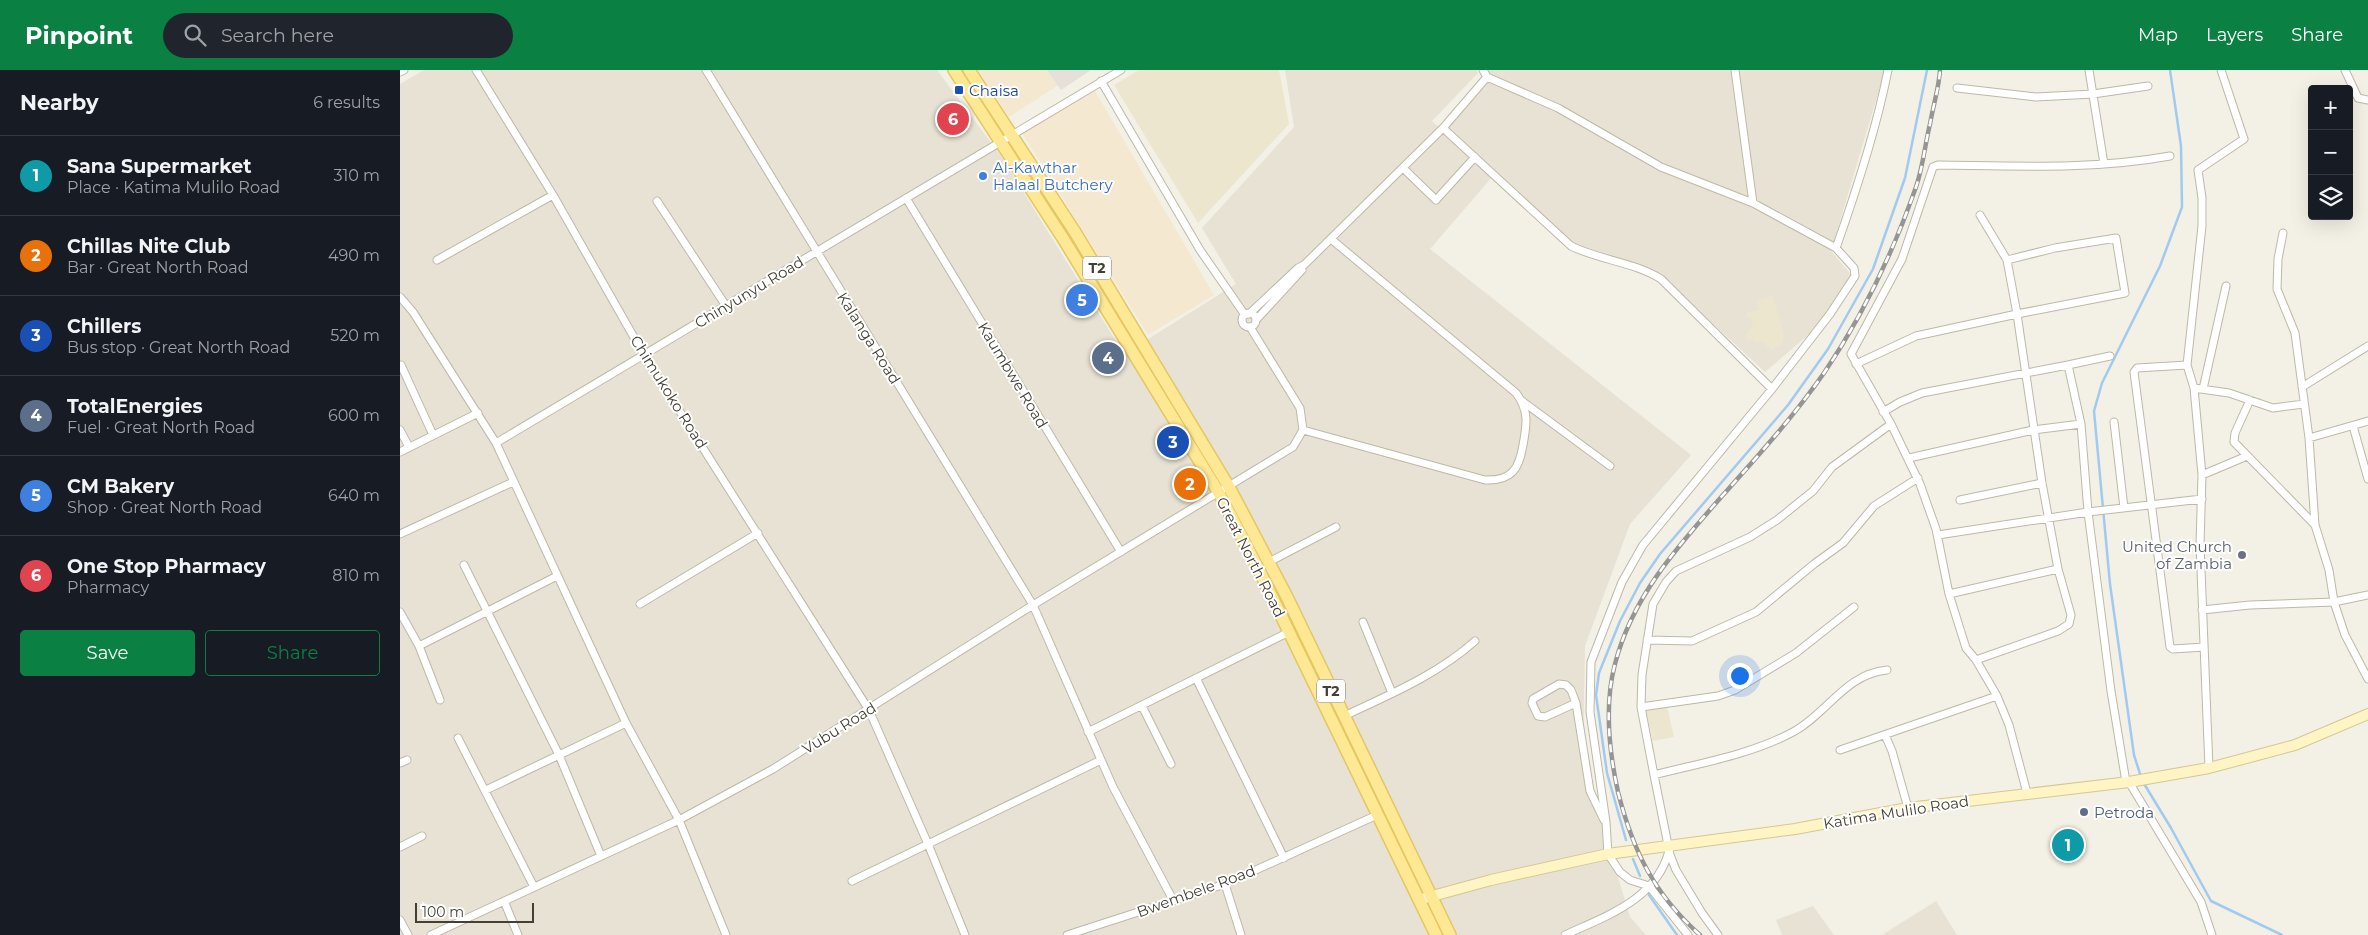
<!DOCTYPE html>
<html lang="en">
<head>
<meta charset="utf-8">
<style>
	:root { --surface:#171b24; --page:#20242c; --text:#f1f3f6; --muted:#9ea1a6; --line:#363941; --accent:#0b8043 }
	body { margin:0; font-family:Montserrat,sans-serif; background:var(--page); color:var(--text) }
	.controls { position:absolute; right:15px; top:15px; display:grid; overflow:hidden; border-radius:5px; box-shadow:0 5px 20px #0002 }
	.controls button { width:45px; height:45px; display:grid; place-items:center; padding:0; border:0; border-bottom:1px solid var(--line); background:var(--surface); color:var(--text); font:25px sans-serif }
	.scale { position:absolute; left:15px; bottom:12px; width:119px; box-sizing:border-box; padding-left:5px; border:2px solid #454035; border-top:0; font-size:14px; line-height:18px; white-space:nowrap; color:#454035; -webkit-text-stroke:4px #fff; paint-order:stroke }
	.you { position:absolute; left:1339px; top:605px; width:18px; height:18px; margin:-12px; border:4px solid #fff; border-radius:50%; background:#1a73e8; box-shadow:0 0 0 8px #1a73e833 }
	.badge { display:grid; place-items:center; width:32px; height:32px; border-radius:50%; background:var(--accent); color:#fff; font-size:16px; font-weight:700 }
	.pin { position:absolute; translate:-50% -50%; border:2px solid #fff; box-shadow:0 1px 5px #0006 }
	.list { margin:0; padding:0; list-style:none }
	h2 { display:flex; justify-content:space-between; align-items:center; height:65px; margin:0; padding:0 20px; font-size:21px }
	h2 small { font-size:16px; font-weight:400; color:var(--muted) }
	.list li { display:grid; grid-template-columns:32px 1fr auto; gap:15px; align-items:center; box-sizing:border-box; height:80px; padding:0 20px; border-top:1px solid var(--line) }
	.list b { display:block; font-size:19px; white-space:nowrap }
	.list p { margin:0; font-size:16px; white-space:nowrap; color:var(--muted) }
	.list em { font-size:16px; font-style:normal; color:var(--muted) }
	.actions { display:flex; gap:10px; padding:15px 20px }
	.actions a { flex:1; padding:11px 0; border:1px solid var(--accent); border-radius:5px; text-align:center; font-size:18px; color:var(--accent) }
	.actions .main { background:var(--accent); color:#fff }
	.icon { flex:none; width:28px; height:28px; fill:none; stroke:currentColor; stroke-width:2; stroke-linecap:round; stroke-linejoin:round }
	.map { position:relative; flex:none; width:1968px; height:865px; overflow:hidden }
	header { display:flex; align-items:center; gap:30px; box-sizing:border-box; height:70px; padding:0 25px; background:var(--accent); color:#fff }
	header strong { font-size:24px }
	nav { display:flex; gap:28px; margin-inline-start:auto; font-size:18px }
	.search { width:350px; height:45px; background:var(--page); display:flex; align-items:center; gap:12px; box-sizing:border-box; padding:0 18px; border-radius:28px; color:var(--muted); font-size:19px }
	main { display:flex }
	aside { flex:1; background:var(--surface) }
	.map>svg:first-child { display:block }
</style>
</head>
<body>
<header>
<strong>Pinpoint</strong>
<div class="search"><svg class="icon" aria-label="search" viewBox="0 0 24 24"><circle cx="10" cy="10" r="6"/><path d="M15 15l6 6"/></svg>Search here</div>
<nav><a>Map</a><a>Layers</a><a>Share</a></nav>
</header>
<main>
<aside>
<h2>Nearby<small>6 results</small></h2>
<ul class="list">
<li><span class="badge" style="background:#0f9aa8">1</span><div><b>Sana Supermarket</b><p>Place · Katima Mulilo Road</p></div><em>310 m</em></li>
<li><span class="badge" style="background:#e8710a">2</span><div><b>Chillas Nite Club</b><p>Bar · Great North Road</p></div><em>490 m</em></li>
<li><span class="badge" style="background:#1a4fb4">3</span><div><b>Chillers</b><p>Bus stop · Great North Road</p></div><em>520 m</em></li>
<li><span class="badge" style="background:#5c6f8a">4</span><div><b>TotalEnergies</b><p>Fuel · Great North Road</p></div><em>600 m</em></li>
<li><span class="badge" style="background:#3f7fe0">5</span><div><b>CM Bakery</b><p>Shop · Great North Road</p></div><em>640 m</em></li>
<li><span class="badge" style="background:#e0444e">6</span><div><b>One Stop Pharmacy</b><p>Pharmacy</p></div><em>810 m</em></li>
</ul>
<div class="actions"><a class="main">Save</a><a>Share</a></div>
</aside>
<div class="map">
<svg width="1968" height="865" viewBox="0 0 1968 865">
	<rect width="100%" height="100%" fill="#f3f0e5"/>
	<path fill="#e7e2d3" d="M24 0H537L601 86 724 284 836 214 802 158 894 57 885 0H1076L1078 3 1032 51 1093 106 1030 179 1291 385 1230 454 1185 576 1183 690 1230 847 1246 865H0V14Z
		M1085 0H1485L1431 181 1452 206 1414 260 1365 302 1256 201 1174 176 1046 58 1089 9Z
		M1536 831 1557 865H1482Z
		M1413 836 1434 865H1382L1376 850Z"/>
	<path fill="#f5e8d0" d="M578 0H682L609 47Z
		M695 21 814 225 748 265 622 63Z"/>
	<path fill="#e5e1da" d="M647 0H691L661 20Z"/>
	<path fill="#ece6cf" d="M739 0H879L889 54 798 153 714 15Z
		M1373 226 1384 266 1382 274 1371 280 1362 271 1356 273 1351 269 1348 272 1345 266 1353 257 1351 247H1347L1346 243 1359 240 1357 231Z
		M1267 636 1274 667 1253 671 1246 641Z"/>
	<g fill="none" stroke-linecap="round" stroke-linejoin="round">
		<path stroke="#a1caf0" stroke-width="2.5" d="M1741 707 1734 685 1710 514 1694 341 1702 313 1760 196 1782 137 1781 76 1770 0
			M1743 712 1771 758 1811 831 1882 865
			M1226 770 1207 703 1196 625 1199 603 1220 551 1240 513 1260 484 1388 335 1428 279 1473 199 1505 108 1527 0
			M1233 789 1240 806
			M1249 825 1277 865"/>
		<defs>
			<path id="minor" d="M76 0 153 125 244 285 469 640 528 774 565 865
				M306 0 633 535 713 717 773 830
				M1335 0 1353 133
				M1689 0 1704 94
				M1945 0 1958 28 1968 30
				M0 2 4 0
				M1087 7 1158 38 1261 97 1353 133 1436 178C1457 119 1476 61 1488 0
				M701 11 800 180 845 245
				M1557 18 1636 27 1693 24 1748 16
				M1043 58 1171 176C1199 190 1234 192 1261 209L1372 319
				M1003 98 1036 130 1075 87
				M506 128 721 482
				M257 131 326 236
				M1580 145 1607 190 1617 244 1725 223 1716 168 1655 178 1607 190
				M1883 163 1878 189 1877 219 1895 263 1909 368 1915 455 1929 500 1934 532 1945 565 1968 609
				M37 190 153 125
				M0 227 13 242 96 373 226 653 279 750 326 865
				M842 250a7 7 0 1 1 14 0a7 7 0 1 1-14 0Z
				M849 244 898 198 904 195 1043 58 1087 7 1083 0
				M856 250 902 200
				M1456 294 1516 266 1617 244 1642 413 1658 499 1671 545 1669 554 1658 561 1576 590
				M1 295 33 365
				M1668 295 1710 286
				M1787 295 1737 298 1734 302 1770 577 1773 579 1804 577
				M1902 317 1968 276
				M1794 318 1829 323 1873 338 1904 334
				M1803 319 1826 216
				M1850 330 1835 363 1834 372 1915 455
				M1122 331 1210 396
				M1483 342 1500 332 1522 323 1668 295 1681 354 1688 442 1538 465
				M1714 352 1724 438
				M1953 356 1968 409
				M0 360 9 377
				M903 360 1085 410C1112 411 1119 399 1123 375 1127 354 1129 340 1116 323L931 169
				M1909 368 1968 351
				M96 373 721 0
				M0 382 78 343
				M1509 388 1633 360 1681 354
				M1802 405 1847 386
				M1560 430 1642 413
				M0 464 113 412
				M869 492 936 457
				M64 495 159 685 201 786
				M1549 524 1658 499
				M240 534 358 463
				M1802 540 1850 535 1934 532 1968 525
				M0 542 19 576 40 630
				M963 552 992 623
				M1247 570 1292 571 1356 542 1414 494 1443 473 1474 436 1518 408
				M19 576 157 506
				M797 610 884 788
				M1159 614 1166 615 1171 620 1176 633 1145 647 1138 646 1132 633 1133 629Z
				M1176 633 1190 721 1204 750
				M742 636 771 694
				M1241 637 1318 626 1335 620 1396 583 1454 537
				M944 646C989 625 1037 605 1075 571
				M688 662 889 562
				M1485 665 1492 681 1508 738
				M58 668 134 817
				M1440 680 1597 626
				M0 693 7 690
				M1809 698 1800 475 1802 405 1794 318 1787 295 1802 156V128L1798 100 1844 69 1821 0
				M1254 705C1300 693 1350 685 1393 662 1427 644 1445 604 1487 600
				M1726 712 1711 621 1688 442 1802 429
				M1729 712 1801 832 1812 865
				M86 720 226 653
				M1627 723 1609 655 1597 626 1576 590 1566 578 1549 524 1536 459 1520 414 1491 354 1451 284 1502 189 1533 97 1538 95C1615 96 1693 100 1770 86
				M0 777 22 766
				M452 811 701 690
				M825 814 841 865
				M104 831 118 865
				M0 850 8 865
				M31 865 279 750 373 699 633 535 893 377 903 360 900 338 850 257
				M667 865 825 814 977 745
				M1165 865C1206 846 1256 830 1269 781
				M1288 865 1249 816 1230 810 1220 802 1208 784 1206 752 1190 642 1191 592 1222 512 1243 475 1372 319 1430 244 1455 206 1454 198 1436 178
				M1318 865 1302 843 1276 800 1270 785 1254 705 1241 637 1242 605 1253 534 1266 512 1276 501 1350 467 1377 450 1413 421 1432 397 1491 354"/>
			<path id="secondary" d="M1025 828 1091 810 1208 784 1395 759 1508 738 1729 712 1809 698 1895 675 1968 644"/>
			<path id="primary" d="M554 0 664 170 819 423 858 498 1036 865
				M569 0 675 162 829 417 886 525 1050 865"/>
		</defs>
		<use href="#minor" stroke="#beb8a8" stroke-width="9"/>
		<use href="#secondary" stroke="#d3c795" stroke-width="12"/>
		<use href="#primary" stroke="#e4c762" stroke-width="14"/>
		<use href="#minor" stroke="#fff" stroke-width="7"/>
		<use href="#secondary" stroke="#fff5c4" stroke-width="10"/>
		<use href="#primary" stroke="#fee893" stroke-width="11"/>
		<defs>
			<path id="rail" d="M1300 865C1254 824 1233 781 1218 722 1209 681 1204 635 1215 594 1232 527 1278 476 1323 425 1358 386 1394 346 1424 303 1462 247 1494 180 1516 117 1523 97 1525 74 1530 54 1533 36 1539 18 1540 0"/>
		</defs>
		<use href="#rail" stroke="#959595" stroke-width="4.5"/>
		<use href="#rail" stroke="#fff" stroke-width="2.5" stroke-dasharray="8" stroke-linecap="butt"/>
	</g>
	<rect fill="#1a4fb4" stroke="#fff" stroke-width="2" x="554" y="15" width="10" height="10" rx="2.5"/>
	<circle fill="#3f7fe0" stroke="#fff" stroke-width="2" cx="583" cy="106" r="5"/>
	<circle fill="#6b7280" stroke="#fff" stroke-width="2" cx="1842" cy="485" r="5"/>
	<circle fill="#5c6f8a" stroke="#fff" stroke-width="2" cx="1684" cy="742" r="5"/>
	<g text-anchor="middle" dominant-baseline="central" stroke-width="4" stroke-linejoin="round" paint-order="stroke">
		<g fill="#fff" stroke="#7d7972" stroke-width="1">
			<rect x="683" y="186.5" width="28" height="23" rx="4"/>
			<rect x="917" y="609.5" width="28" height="23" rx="4"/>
		</g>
		<g font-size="14" font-weight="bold" fill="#454035">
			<text x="697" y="198">T2</text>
			<text x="931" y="621">T2</text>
		</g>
		<g font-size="15" fill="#164399" stroke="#fff" text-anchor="start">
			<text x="569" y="20">Chaisa</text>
		</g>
		<g font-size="15" fill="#366cbe" stroke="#fff" text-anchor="start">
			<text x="593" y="97">Al-Kawthar<tspan x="593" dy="17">Halaal Butchery</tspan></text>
		</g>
		<g font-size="15" fill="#454035" stroke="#fff">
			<text transform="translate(349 222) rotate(-31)">Chinyunyu Road</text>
			<text transform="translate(469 268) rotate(58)">Kalanga Road</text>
			<text transform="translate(613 305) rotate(59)">Kaumbwe Road</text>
			<text transform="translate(269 322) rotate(58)">Chimukoko Road</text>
			<text transform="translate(851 487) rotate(63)">Great North Road</text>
			<text transform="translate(439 658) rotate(-32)">Vubu Road</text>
			<text transform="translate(1496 742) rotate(-9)">Katima Mulilo Road</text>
			<text transform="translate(796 821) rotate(-20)">Bwembele Road</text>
		</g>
		<g font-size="15" fill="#5b616d" stroke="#fff" text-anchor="end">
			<text x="1832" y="476">United Church<tspan x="1832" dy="17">of Zambia</tspan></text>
		</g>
		<g font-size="15" fill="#4e5e75" stroke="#fff" text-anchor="start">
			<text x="1694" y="742">Petroda</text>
		</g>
	</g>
</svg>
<div class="controls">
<button>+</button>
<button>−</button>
<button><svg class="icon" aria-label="layers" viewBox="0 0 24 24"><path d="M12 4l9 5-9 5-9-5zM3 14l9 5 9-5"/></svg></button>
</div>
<div class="scale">100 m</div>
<div class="you"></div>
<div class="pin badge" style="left:1668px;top:775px;background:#0f9aa8">1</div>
<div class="pin badge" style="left:790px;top:414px;background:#e8710a">2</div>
<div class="pin badge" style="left:773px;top:372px;background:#1a4fb4">3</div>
<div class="pin badge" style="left:708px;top:288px;background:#5c6f8a">4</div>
<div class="pin badge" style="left:682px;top:230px;background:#3f7fe0">5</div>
<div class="pin badge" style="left:553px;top:49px;background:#e0444e">6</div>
</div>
</main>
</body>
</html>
